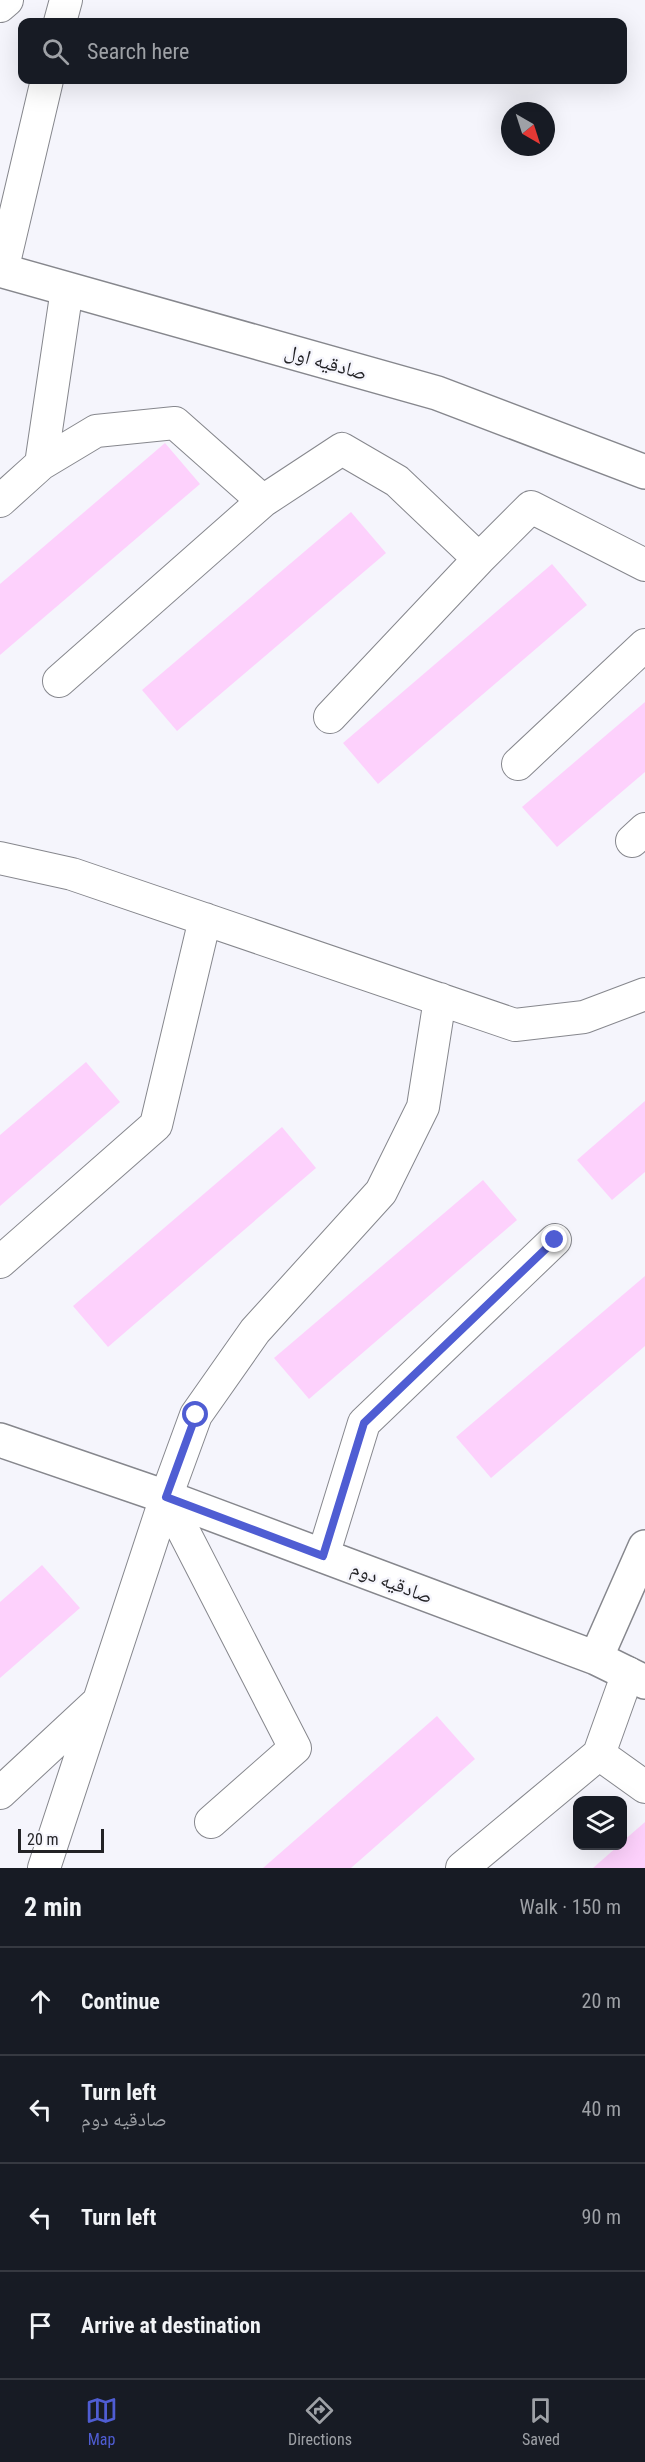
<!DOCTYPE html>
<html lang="en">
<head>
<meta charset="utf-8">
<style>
	:root { --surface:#171b24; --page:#242831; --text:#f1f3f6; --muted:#9ea1a6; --line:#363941; --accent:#4f5dd3 }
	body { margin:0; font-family:"Roboto Condensed","Noto Naskh Arabic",sans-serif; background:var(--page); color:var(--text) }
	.controls { position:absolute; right:18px; bottom:18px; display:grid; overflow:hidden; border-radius:12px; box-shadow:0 6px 24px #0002 }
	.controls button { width:54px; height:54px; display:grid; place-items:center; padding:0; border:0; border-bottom:2px solid var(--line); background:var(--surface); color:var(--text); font:30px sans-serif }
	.compass { position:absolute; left:501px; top:102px; width:54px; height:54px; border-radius:50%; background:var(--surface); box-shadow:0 6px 24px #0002; rotate:141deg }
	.scale { position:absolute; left:18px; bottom:15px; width:86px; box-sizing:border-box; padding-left:6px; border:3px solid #232326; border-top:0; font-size:16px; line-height:21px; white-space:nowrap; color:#232326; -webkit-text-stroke:4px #f5f5fc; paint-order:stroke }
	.stop { position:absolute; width:18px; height:18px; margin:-14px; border:4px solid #4f5dd3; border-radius:50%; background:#fff }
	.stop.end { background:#4f5dd3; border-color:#fff; box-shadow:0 2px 6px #0008 }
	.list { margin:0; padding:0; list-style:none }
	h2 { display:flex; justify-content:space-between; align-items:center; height:78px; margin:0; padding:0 24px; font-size:26px }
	h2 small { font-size:20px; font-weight:400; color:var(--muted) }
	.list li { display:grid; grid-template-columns:39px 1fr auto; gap:18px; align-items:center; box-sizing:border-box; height:108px; padding:0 24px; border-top:2px solid var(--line) }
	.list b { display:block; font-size:22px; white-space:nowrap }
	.list p { margin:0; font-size:20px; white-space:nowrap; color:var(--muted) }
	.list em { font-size:20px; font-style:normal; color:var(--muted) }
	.icon { flex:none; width:33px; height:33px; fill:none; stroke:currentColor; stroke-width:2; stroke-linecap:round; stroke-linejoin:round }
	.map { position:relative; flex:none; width:645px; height:1868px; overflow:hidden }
	.search { position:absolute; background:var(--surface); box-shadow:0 6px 24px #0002; left:18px; right:18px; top:18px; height:66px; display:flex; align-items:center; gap:15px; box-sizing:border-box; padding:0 21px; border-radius:12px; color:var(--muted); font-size:22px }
	.sheet { height:510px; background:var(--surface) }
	nav { display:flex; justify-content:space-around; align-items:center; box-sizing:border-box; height:84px; border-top:2px solid var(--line); background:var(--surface); font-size:16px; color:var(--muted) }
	nav a { display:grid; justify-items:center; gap:3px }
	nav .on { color:var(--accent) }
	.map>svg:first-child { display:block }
</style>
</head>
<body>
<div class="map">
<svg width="645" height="1868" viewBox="0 0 645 1868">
	<rect width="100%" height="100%" fill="#f5f5fc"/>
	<path fill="#fdd1fc" d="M165 443 200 484 0 655V584Z
		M351 512 386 553 177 731 142 690Z
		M552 564 587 605 378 784 343 743Z
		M645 702V772L557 847 522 807Z
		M86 1062 120 1102 0 1206V1135Z
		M645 1101V1172L612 1200 577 1160Z
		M282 1127 316 1168 108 1347 73 1306Z
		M483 1180 517 1220 309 1399 274 1358Z
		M645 1276V1346L491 1478 456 1437Z
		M42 1565 80 1608 0 1678V1602Z
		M437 1716 475 1759 351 1868H263Z
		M645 1822V1868H593L618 1846H622V1842Z"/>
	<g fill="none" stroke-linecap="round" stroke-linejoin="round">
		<defs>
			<path id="street" d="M0 6 7 0
				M60 22 66 0
				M2 271 47 80
				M41 464 96 431 175 423 263 501
				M0 501 41 464 67 289
				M59 681 263 501 342 449 397 481 479 559
				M330 717 479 559 531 507 645 565
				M518 764 645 645
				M632 841 645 829
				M0 858 72 874 515 1025 584 1017 645 994
				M0 1262 156 1125 205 919
				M166 1497 295 1748 211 1822
				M323 1556 364 1423 555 1240
				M599 1754 645 1787
				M0 1793 98 1702
				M44 1868 166 1497 196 1415 255 1331 381 1192 423 1107 440 999
				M462 1868 599 1754 628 1673"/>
			<path id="secondary" d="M0 270 437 393 645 472
				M0 1440 166 1497 596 1658 645 1682
				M596 1658 645 1547"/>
		</defs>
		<use href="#street" stroke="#86878d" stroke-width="34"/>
		<use href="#secondary" stroke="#86878d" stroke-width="36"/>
		<use href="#street" stroke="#fff" stroke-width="32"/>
		<use href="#secondary" stroke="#fff" stroke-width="33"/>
	</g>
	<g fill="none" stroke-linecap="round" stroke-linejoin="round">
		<path stroke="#4f5dd3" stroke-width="8" d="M196 1415 166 1497 323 1556 364 1423 555 1240"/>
	</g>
	<g text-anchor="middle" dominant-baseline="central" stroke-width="5" stroke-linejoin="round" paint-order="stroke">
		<g font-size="20" fill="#232326" stroke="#f5f5fc">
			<text transform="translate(326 362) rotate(16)">صادقیه اول</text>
			<text transform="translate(392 1582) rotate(21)">صادقیه دوم</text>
		</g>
	</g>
</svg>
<div class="controls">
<button><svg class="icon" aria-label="layers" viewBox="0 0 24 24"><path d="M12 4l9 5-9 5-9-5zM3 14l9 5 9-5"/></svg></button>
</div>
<svg class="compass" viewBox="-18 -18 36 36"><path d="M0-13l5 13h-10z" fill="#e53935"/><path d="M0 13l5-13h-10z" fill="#9ea1a6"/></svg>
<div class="scale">20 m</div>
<div class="stop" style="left:196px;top:1415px"></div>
<div class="stop end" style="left:555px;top:1240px"></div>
<div class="search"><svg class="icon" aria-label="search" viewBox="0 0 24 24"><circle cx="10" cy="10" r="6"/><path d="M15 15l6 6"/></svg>Search here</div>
</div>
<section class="sheet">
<h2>2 min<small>Walk · 150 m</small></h2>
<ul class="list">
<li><svg class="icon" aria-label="ahead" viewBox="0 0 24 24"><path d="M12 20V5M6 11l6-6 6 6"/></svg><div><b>Continue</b></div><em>20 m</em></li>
<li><svg class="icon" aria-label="left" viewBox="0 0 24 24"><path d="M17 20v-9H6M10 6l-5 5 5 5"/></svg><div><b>Turn left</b><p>صادقیه دوم</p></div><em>40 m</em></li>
<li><svg class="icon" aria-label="left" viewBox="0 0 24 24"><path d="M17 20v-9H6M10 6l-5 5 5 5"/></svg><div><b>Turn left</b></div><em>90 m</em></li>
<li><svg class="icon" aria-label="arrive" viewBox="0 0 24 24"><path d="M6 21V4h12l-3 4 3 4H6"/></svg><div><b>Arrive at destination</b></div></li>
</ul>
</section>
<nav>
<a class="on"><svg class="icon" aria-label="map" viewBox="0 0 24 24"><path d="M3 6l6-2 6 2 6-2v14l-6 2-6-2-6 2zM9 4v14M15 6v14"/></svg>Map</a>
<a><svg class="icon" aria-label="directions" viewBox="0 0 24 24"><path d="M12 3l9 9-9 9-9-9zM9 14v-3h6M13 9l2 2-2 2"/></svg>Directions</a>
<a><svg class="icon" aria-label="saved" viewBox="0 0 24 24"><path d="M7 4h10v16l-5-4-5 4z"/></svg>Saved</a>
</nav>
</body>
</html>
